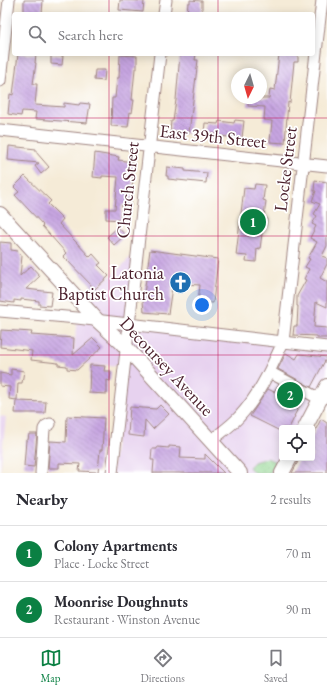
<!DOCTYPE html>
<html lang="en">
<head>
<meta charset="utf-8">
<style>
	:root { --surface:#fff; --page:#f2f2f3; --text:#2b2b33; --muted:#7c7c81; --line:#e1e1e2; --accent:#0b8043 }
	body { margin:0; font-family:"EB Garamond",serif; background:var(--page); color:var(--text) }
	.controls { position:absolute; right:12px; bottom:12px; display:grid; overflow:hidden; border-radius:4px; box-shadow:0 2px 10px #0003 }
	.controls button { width:36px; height:36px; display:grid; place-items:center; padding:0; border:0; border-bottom:1px solid var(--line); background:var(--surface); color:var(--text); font:20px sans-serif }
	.compass { position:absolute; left:231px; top:68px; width:36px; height:36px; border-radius:50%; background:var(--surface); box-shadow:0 2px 10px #0003; rotate:185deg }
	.you { position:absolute; left:202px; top:305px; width:14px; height:14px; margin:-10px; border:3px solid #fff; border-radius:50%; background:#1a73e8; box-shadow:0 0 0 6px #1a73e833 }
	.badge { display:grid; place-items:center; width:26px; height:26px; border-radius:50%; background:var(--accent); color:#fff; font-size:13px; font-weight:700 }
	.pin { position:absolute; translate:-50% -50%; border:2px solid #fff; box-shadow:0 1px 4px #0006 }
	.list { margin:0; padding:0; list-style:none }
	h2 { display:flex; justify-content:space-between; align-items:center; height:52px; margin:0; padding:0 16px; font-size:17px }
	h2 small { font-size:13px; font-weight:400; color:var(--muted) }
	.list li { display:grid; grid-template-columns:26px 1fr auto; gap:12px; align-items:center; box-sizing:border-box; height:56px; padding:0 16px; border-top:1px solid var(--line) }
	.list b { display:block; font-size:15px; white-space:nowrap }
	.list p { margin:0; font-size:13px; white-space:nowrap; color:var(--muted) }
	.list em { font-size:13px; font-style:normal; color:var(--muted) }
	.icon { flex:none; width:22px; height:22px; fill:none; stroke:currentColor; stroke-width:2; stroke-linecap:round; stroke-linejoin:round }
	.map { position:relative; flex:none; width:327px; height:473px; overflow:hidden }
	.search { position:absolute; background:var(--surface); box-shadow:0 2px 10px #0003; left:12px; right:12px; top:12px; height:44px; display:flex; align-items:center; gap:10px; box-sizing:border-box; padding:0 14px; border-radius:4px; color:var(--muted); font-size:15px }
	.sheet { height:164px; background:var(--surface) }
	nav { display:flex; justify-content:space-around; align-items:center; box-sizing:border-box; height:56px; border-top:1px solid var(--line); background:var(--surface); font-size:11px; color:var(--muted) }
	nav a { display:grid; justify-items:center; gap:2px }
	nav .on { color:var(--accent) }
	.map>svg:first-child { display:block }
</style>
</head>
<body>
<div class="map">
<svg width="327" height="473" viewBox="0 0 327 473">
	<defs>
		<pattern id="park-dots" width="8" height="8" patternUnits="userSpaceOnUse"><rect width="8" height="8" fill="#8fd58f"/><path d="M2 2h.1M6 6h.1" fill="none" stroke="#7db67c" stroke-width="1.8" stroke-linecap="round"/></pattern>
		<pattern id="building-back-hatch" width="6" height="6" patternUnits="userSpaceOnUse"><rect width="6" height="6" fill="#c7a6e2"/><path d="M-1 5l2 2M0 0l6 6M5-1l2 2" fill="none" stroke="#a487b7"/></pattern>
	</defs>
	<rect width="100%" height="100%" fill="#fff"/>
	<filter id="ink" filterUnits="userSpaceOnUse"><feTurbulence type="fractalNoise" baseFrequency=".025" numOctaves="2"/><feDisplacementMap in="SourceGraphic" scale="8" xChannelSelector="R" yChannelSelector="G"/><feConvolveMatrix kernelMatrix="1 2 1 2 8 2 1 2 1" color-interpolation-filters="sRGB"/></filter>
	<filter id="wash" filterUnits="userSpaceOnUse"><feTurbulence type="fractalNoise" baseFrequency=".012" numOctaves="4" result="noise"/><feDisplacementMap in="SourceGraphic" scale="16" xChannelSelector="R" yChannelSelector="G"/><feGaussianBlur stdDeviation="0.9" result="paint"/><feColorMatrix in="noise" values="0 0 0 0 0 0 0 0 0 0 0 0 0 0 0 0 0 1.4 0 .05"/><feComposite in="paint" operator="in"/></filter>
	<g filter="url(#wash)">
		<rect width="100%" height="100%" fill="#f5ebd7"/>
		<path fill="#e7d2ef" d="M137 250 129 324 313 345 318 300 327 299V386L305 428H282V458H290L282 473H112L125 366 73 363 77 318 97 320 81 302 120 268Z
			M0 416 6 417 0 473Z"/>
		<path fill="url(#park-dots)" stroke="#6c7a5d" d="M267 458 276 462 270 473H254L249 467 254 462Z"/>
		<g id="blocks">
			<path fill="url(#building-back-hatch)" d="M24 0H43L42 14H24Z
				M120 0 144 1 143 12 119 10Z
				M190 0 202 1V14H187L188 3H190Z
				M18 54H36L35 63H36L33 84H37L35 105 64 107V103L79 105 80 103 90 104 87 123 35 119 36 112 22 111 21 116 8 114 10 94 13 95Z
				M180 54H196L195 60H198L189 133 170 131 171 121H173L176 100Z
				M279 54H298V62H294L290 103 288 102 285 143 270 142 272 121 264 120 265 107 248 106V98H269L270 89 275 90Z
				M51 55 63 56 62 65 51 64Z
				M120 55 137 56V69H135L132 100H134L132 113 130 112 128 127 111 126 112 98H115L117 78H119Z
				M95 70H105L104 81 94 80Z
				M235 120 244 121 242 138 217 136V134L204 133 205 123 218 124 219 121 234 123Z
				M9 146 36 149V152L49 167 41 174 35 166 39 163 8 160Z
				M95 153 119 157 118 160 134 162 131 206 122 205 121 220 106 219V209H115L118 177 102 176V178L93 177Z
				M167 167 185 169V171L207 173 206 183 168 179V176H166Z
				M25 176 51 201 48 204 63 219 59 224 90 257 93 254 101 263 98 265 109 276 95 289 63 256 66 253 42 226 43 225 15 195 19 192 14 187Z
				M315 180 327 182V246L322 256 327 258V264L320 278 327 282V307L316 302 314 327 327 328V338H317V336L293 335 294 326H297L298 306H297V296L306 280 304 279 309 269 305 267 310 259 308 258 317 242 310 238 316 226 312 224 317 216 314 214 320 204 312 201 316 191H314Z
				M255 184 265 185 263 200 266 201 264 217 267 218 266 226H263L260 249 257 248 256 262 246 261 247 256 236 255 244 188 254 189Z
				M118 227 125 235 114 245 107 237Z
				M0 242 11 243V250L18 251 22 256 20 276 31 266 40 276 26 289 52 292 50 306 39 305V301L21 299V301L14 300V303L0 301Z
				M150 250 218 259 213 303 198 302 200 285 183 284 182 288 172 287 168 314 144 312 143 301Z
				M1 330 32 332 31 335 74 338 73 355 93 338 102 347 77 370 67 369V366L58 365V363L31 360 32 351 0 347Z
				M286 353 296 359 299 354 327 357 311 387 278 369Z
				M90 365 105 366 104 371H111L110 381 107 380V394L89 393Z
				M11 369 24 371 22 383H18L17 400 9 399 10 387 0 386V373L11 375Z
				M278 385 304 398 294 416H295L289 428H282V432L250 416 268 389 274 392Z
				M16 401 46 402 45 413H15Z
				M160 405 169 414 153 429 145 420 144 437 128 435 130 407 156 409Z
				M67 416 104 418 102 450H100L98 472 79 471 80 464 59 463V468H48L50 441 66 442Z
				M321 419 327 423V473H292L300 458H312V437Z
				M29 434H37L34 467 24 466 26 440H28Z
				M169 446 181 447 180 458 205 459V454L224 473H153L154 460H151L152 449H157V447L169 448Z"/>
		</g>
	</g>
	<g filter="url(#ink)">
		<use href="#blocks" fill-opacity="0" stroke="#a08581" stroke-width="1"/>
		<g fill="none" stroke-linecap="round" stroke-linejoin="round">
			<defs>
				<path id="minor" d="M164 14 166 0
					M0 81 9 0
					M0 130 327 166
					M0 311 77 318 327 347
					M269 372 320 399
					M211 441C220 433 231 426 239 417 259 396 271 368 283 342L322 0
					M41 473 44 429 46 426 50 424
					M112 473 160 54"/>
				<path id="major" d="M0 214 97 320 121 342 240 473
					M305 428 327 386
					M282 473 290 458"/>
			</defs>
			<use href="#minor" stroke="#a08581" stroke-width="13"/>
			<use href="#major" stroke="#a08581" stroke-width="16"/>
			<use href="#minor" stroke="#fff" stroke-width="11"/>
			<use href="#major" stroke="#fff" stroke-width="14"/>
		</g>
	</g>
	<path fill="none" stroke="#c2185b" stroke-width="1" stroke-opacity="0.55" d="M109 0V14M218 0V14M109 54V473M218 54V473M0 118H327M0 236H327M0 355H327"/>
	<defs>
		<symbol id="church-disc" viewBox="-11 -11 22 22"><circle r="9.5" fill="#1f6fb2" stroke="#fff"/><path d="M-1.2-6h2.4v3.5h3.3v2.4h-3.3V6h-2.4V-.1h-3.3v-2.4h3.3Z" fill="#fff"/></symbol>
	</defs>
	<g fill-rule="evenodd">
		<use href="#church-disc" x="168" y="270" width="25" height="25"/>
	</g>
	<g text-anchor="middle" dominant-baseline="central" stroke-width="3.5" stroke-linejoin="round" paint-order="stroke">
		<g font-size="18" fill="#4a1f2b" stroke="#fff">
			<text transform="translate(213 136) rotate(6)">East 39th Street</text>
			<text transform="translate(285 169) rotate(-83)">Locke Street</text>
			<text transform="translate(127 190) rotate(-84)">Church Street</text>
			<text transform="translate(167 366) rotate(47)">Decoursey Avenue</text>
		</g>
		<g font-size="18" fill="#4a1f2b" stroke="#fff" text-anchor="end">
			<text x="164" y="272">Latonia<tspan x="164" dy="21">Baptist Church</tspan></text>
		</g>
	</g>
</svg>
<div class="controls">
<button><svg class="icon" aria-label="locate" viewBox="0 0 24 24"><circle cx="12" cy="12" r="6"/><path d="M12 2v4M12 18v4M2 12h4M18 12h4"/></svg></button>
</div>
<svg class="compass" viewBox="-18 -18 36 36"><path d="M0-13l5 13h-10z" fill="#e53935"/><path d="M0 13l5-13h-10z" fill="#7c7c81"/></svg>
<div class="you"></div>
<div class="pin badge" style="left:253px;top:222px">1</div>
<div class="pin badge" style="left:290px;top:395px">2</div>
<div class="search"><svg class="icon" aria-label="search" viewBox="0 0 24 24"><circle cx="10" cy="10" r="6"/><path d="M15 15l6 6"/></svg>Search here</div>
</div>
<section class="sheet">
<h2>Nearby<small>2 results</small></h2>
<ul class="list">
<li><span class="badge">1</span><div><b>Colony Apartments</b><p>Place · Locke Street</p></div><em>70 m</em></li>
<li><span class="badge">2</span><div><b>Moonrise Doughnuts</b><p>Restaurant · Winston Avenue</p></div><em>90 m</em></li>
</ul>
</section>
<nav>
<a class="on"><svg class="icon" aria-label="map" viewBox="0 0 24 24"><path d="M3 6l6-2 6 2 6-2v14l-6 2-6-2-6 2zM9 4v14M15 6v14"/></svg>Map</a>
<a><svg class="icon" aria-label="directions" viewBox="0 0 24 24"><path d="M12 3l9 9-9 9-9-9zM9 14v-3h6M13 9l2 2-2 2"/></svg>Directions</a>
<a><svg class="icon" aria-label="saved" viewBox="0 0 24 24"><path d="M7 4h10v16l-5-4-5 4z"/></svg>Saved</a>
</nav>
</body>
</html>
